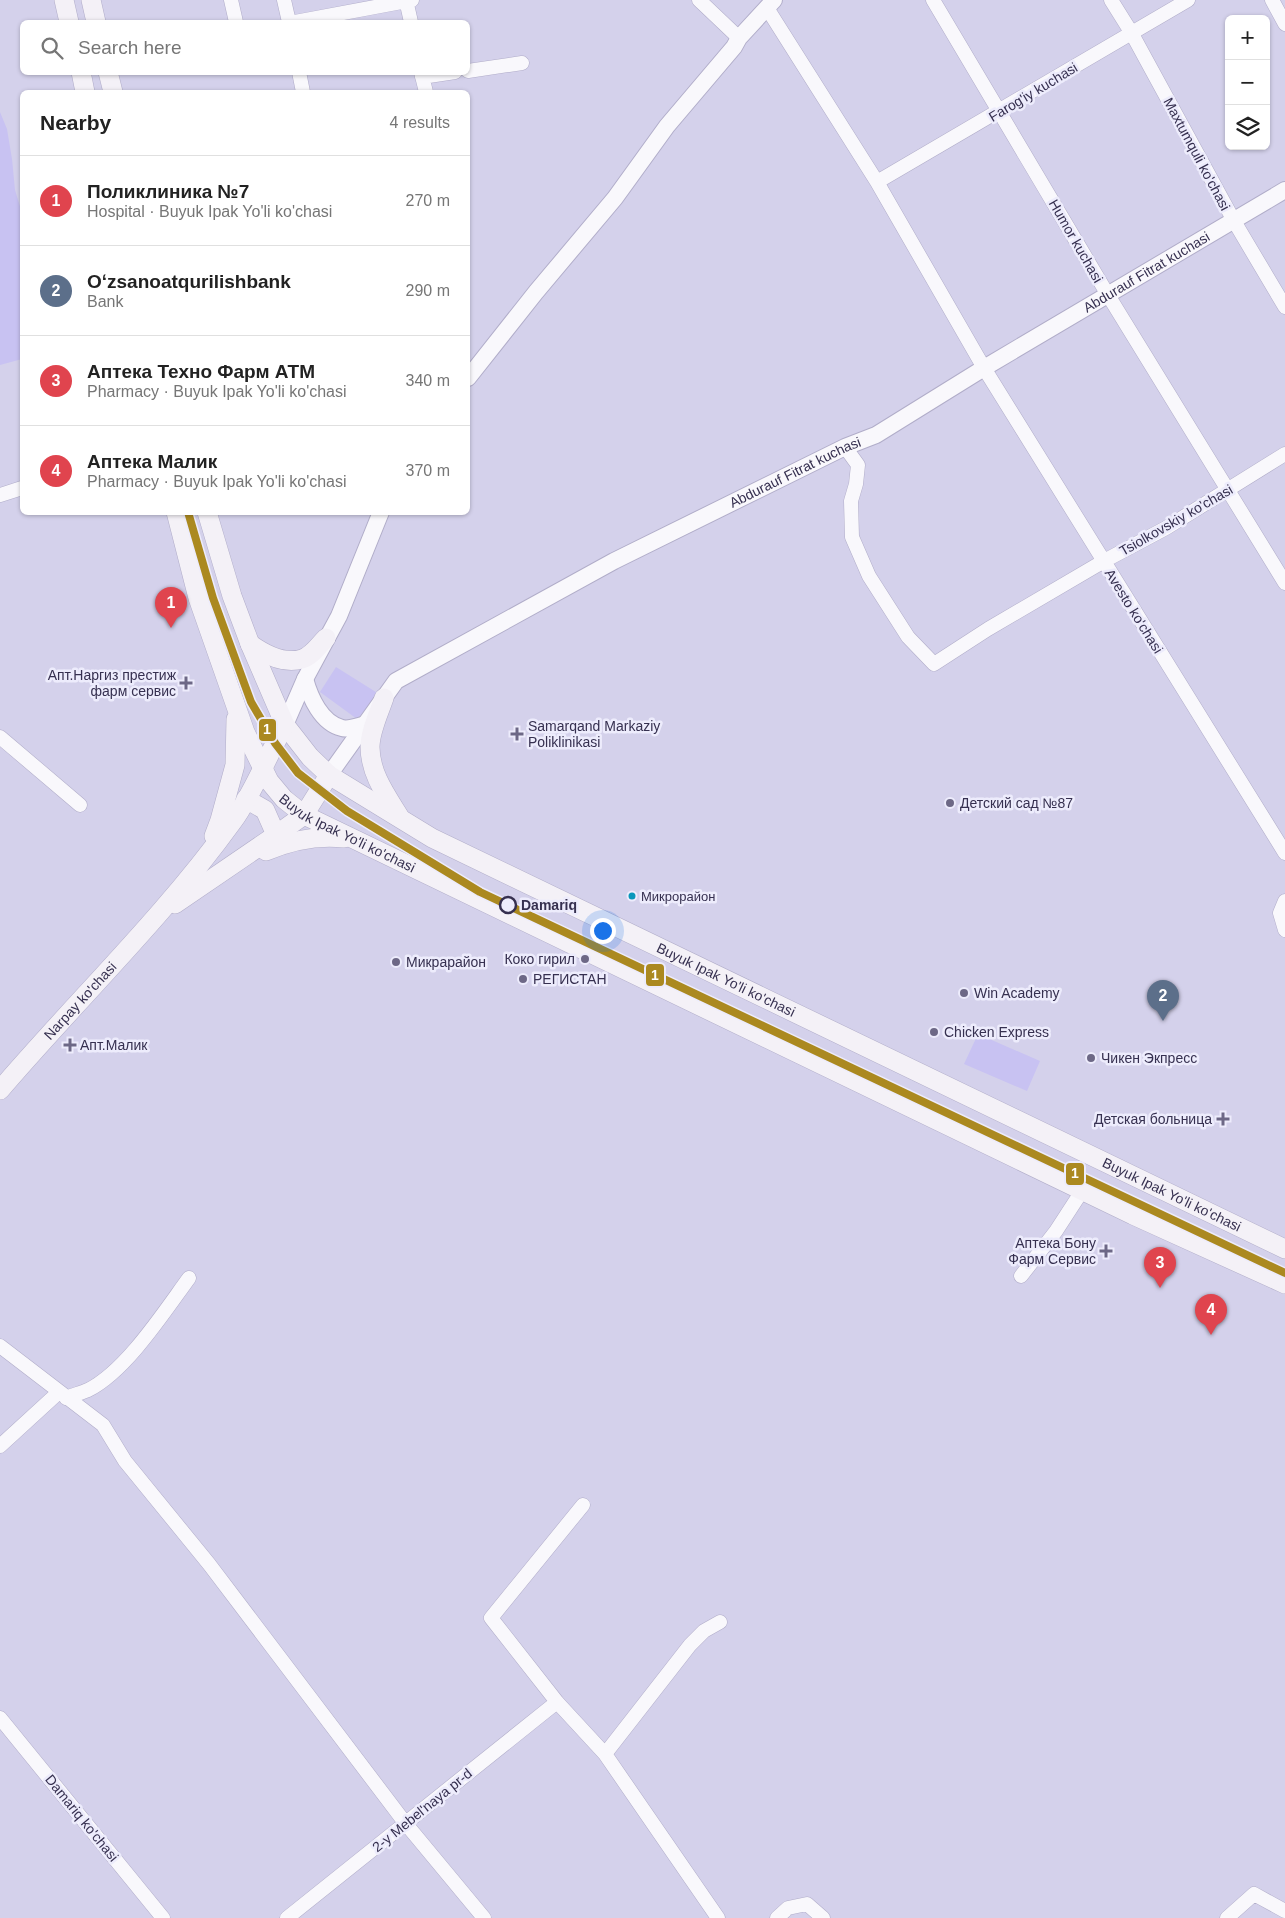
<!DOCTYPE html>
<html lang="en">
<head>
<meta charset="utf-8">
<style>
	:root { --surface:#fff; --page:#f2f2f2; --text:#222; --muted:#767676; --line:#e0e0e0; --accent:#6d6886 }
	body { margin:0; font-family:Arial,sans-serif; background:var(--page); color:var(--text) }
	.controls { position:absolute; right:15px; top:15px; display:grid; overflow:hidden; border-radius:8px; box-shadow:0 1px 4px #0004 }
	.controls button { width:45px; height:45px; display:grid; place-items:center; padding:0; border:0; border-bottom:1px solid var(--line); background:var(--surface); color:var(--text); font:25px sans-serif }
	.you { position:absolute; left:602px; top:930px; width:18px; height:18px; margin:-12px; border:4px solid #fff; border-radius:50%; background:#1a73e8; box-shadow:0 0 0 8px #1a73e833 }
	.badge { display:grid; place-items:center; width:32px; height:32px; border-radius:50%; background:var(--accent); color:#fff; font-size:16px; font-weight:700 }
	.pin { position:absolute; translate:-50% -41px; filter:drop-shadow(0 1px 2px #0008) }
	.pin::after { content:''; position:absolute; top:26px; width:18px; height:15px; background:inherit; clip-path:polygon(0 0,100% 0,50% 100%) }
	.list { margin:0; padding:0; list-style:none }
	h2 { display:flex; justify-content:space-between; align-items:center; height:65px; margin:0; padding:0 20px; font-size:21px }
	h2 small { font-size:16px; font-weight:400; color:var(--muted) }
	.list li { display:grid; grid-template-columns:32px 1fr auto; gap:15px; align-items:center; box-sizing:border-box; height:90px; padding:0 20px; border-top:1px solid var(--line) }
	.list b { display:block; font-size:19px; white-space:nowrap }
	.list p { margin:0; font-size:16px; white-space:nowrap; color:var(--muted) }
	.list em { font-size:16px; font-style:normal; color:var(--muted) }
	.icon { flex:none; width:28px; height:28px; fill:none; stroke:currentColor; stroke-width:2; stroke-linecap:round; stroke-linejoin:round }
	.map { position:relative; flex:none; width:1285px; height:1918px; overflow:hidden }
	.search { position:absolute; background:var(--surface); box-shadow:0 1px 4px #0004; left:20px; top:20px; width:450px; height:55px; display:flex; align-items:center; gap:12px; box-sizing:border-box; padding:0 18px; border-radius:8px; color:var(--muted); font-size:19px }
	.panel { position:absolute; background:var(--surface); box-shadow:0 1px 4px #0004; left:20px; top:90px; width:450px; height:425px; border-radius:8px }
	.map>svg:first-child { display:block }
</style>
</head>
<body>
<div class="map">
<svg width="1285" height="1918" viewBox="0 0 1285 1918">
	<rect width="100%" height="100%" fill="#d4d1eb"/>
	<path fill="#c8c2f2" d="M0 112 7 129 12 159 15 190 22 213V359L0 365Z
		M336 667 379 694 357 719 320 692Z
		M978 1034 1040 1061 1027 1091 964 1064Z"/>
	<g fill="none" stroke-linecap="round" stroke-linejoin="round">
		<defs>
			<path id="minor" d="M231 0 236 22
				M284 0 289 22
				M406 0 411 22
				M699 0 739 38
				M933 0 1108 295 1285 583
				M1111 0 1131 32 1234 221 1285 307
				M1272 0 1285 24
				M767 8 877 182 984 368 1285 853
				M295 22 412 0
				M468 71 522 63
				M299 72 303 92
				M421 72 426 92
				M422 77 455 72
				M877 182 1188 0
				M845 447 858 465 856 484 851 501 852 537 869 576 908 637 934 664 988 629 1104 561 1166 528 1285 454
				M0 495 22 488
				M0 737 80 805
				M1285 901 1280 913 1285 930
				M1021 1276 1056 1231 1082 1191
				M0 1346 103 1425 125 1461 209 1564 406 1824 484 1918
				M66 1398C73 1395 81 1393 88 1390 126 1371 164 1312 189 1278
				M0 1446 59 1392
				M583 1505 491 1618 557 1702 605 1754 718 1918
				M0 1718 163 1918
				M605 1754 690 1645 704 1631 720 1622
				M287 1918 557 1702
				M777 1918 788 1908 807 1904 823 1918
				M1227 1918 1254 1894 1285 1911"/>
			<g id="tertiary">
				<path d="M468 378 536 292 615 198 667 126 734 47 739 38 774 0"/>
				<path d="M305 679C310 697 321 723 342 728 349 730 358 726 366 724"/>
				<path d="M285 725 305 679 339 616 381 512"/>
				<path id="s1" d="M329 775 396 681 614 561 845 447 876 435 984 368 1285 190"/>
			</g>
			<g id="secondary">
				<path d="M64 0 69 22"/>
				<path d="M91 0 96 22"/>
				<path d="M81 72 85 92"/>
				<path d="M108 72 113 92"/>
				<path id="s2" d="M176 512 198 598 245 732 269 781 284 799 304 815 1133 1215 1285 1284"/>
				<path id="s3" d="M207 512 232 596 250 644 285 725 310 757 329 775 432 838 1285 1249"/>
				<path d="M250 644C264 654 283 665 302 659 312 656 319 645 326 638"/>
				<path d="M384 698C379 713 370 731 370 747 370 773 386 795 399 816"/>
				<path d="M246 799 265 810 276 835"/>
				<path d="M214 836 220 820 235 765 236 719"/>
				<path d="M266 851C292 840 317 835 344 838"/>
				<path d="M175 904 276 835 304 815 329 775"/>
				<path id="s4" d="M0 1090C77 1000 163 918 233 821 254 792 267 756 285 725"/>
			</g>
		</defs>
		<use href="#minor" stroke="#b1adc9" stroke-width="15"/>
		<use href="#tertiary" stroke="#b1adc9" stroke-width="18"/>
		<use href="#secondary" stroke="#b1adc9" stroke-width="20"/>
		<use href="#minor" stroke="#f9f8fc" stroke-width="14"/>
		<use href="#tertiary" stroke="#f9f8fc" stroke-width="16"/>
		<use href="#secondary" stroke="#f4f1f7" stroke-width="19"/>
		<defs>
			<path id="tram-1" d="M188 512 213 598 251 702 275 743 298 773 347 811 480 892 1285 1273"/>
		</defs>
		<use href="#tram-1" stroke="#edecfc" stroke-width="11"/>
		<use href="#tram-1" stroke="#ab8920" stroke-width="8"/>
	</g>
	<g fill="#6d6886" stroke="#edecfc" stroke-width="2">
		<path d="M183.5 675.5h5v5h5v5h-5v5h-5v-5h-5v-5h5z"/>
		<path d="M514.5 726.5h5v5h5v5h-5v5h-5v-5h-5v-5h5z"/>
		<circle cx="950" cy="803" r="5"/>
		<circle cx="585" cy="959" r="5"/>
		<circle cx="396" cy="962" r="5"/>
		<circle cx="523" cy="979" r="5"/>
		<circle cx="964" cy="993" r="5"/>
		<circle cx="934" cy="1032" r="5"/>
		<path d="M67.5 1037.5h5v5h5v5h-5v5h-5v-5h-5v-5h5z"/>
		<circle cx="1091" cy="1058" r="5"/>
		<path d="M1220.5 1111.5h5v5h5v5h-5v5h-5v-5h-5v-5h5z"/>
		<path d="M1103.5 1243.5h5v5h5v5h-5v5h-5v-5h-5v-5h5z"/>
	</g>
	<circle fill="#0897bb" stroke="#edecfc" stroke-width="2" cx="632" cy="896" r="4.5"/>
	<circle fill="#edecfc" stroke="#363050" stroke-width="2.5" cx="508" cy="905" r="8"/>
	<g text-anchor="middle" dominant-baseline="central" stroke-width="5" stroke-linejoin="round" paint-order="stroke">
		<g font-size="13" fill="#363050" stroke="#edecfc" text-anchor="start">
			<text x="641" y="896">Микрорайон</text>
		</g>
		<g font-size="14" fill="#363050" stroke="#edecfc">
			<text transform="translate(1033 92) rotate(-31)">Farog'iy kuchasi</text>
			<text transform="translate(1197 154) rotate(62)">Maxtumquli ko'chasi</text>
			<text transform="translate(1076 241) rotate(60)">Humor kuchasi</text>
			<text stroke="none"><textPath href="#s1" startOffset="971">Abdurauf Fitrat kuchasi</textPath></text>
			<text stroke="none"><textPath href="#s1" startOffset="566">Abdurauf Fitrat kuchasi</textPath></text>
			<text transform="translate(1176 520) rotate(-30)">Tsiolkovskiy ko'chasi</text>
			<text transform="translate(1134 611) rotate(58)">Avesto ko'chasi</text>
			<text stroke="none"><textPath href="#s2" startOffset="381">Buyuk Ipak Yo'li ko'chasi</textPath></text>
			<text stroke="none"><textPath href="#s3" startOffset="741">Buyuk Ipak Yo'li ko'chasi</textPath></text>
			<text stroke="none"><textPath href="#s4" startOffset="120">Narpay ko'chasi</textPath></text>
			<text stroke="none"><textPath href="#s3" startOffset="1236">Buyuk Ipak Yo'li ko'chasi</textPath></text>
			<text transform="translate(422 1810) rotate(-39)">2-y Mebel'naya pr-d</text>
			<text transform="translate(82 1818) rotate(51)">Damariq ko'chasi</text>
		</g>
		<g font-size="14" fill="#363050" stroke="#edecfc" text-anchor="start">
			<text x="176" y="675" text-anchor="end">Апт.Наргиз престиж<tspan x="176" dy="16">фарм сервис</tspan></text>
			<text x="528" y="726">Samarqand Markaziy<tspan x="528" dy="16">Poliklinikasi</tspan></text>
			<text x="960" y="803">Детский сад №87</text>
			<text x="575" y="959" text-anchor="end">Коко гирил</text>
			<text x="406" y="962">Микрарайон</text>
			<text x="533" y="979">РЕГИСТАН</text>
			<text x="974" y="993">Win Academy</text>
			<text x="944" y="1032">Chicken Express</text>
			<text x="80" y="1045">Апт.Малик</text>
			<text x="1101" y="1058">Чикен Экпресс</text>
			<text x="1212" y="1119" text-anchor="end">Детская больница</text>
			<text x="1096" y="1243" text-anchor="end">Аптека Бону<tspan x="1096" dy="16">Фарм Сервис</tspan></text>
		</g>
		<g font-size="14" font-weight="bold" fill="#363050" stroke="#edecfc" text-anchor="start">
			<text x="521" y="905">Damariq</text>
		</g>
	</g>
	<g stroke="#edecfc" stroke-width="2">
		<rect x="258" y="718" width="19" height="24" rx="5" fill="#ab8920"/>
		<rect x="645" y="963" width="20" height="24" rx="5" fill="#ab8920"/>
		<rect x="1065" y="1162" width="20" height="24" rx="5" fill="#ab8920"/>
	</g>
	<g font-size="14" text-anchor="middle" font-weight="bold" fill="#fff">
		<text x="267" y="734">1</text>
		<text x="655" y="980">1</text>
		<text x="1075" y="1178">1</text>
	</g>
</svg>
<div class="controls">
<button>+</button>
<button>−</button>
<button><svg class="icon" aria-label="layers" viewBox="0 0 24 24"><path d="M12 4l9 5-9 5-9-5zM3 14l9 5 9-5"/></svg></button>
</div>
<div class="you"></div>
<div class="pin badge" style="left:171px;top:628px;background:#e0444e">1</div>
<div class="pin badge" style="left:1163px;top:1021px;background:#5c6f8a">2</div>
<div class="pin badge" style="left:1160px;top:1288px;background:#e0444e">3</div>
<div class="pin badge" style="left:1211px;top:1335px;background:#e0444e">4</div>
<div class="search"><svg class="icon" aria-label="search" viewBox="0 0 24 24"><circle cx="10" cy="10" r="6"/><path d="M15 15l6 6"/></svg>Search here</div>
<section class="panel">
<h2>Nearby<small>4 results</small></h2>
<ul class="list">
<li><span class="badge" style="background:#e0444e">1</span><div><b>Поликлиника №7</b><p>Hospital · Buyuk Ipak Yo'li ko'chasi</p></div><em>270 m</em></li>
<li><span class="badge" style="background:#5c6f8a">2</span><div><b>Oʻzsanoatqurilishbank</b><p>Bank</p></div><em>290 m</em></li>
<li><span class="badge" style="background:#e0444e">3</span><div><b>Аптека Техно Фарм АТМ</b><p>Pharmacy · Buyuk Ipak Yo'li ko'chasi</p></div><em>340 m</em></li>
<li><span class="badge" style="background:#e0444e">4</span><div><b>Аптека Малик</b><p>Pharmacy · Buyuk Ipak Yo'li ko'chasi</p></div><em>370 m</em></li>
</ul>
</section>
</div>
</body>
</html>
